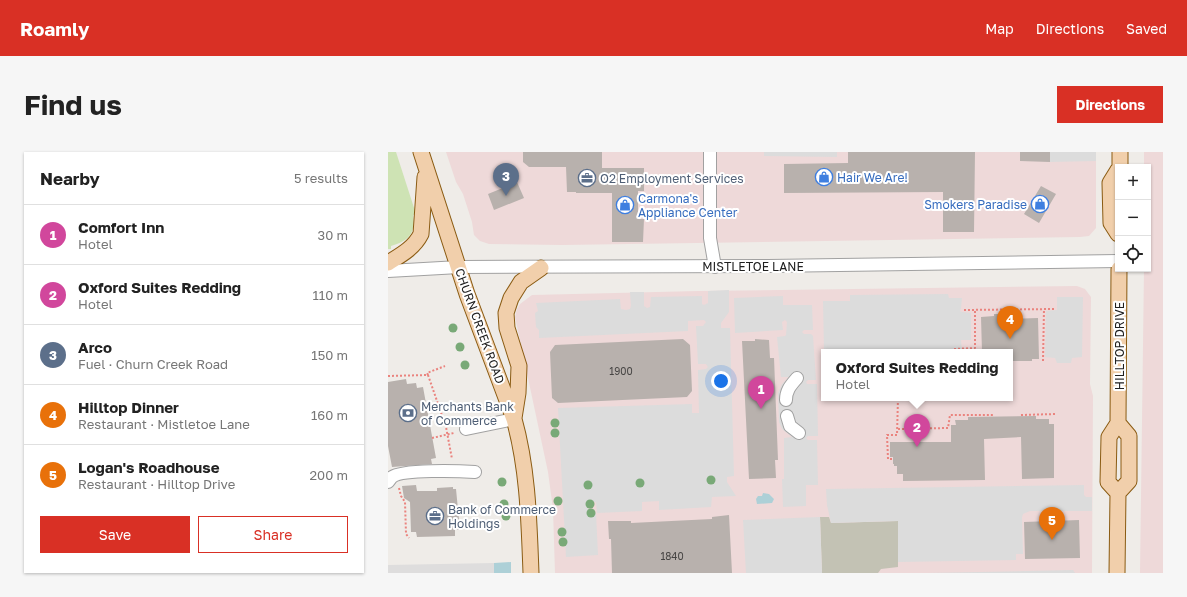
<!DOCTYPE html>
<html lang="en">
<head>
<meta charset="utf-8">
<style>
	:root { --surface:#fff; --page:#f6f6f6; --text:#222; --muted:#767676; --line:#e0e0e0; --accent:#d93025 }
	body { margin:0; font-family:"Golos Text",sans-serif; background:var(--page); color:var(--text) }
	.controls { position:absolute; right:12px; top:12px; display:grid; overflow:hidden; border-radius:0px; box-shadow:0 1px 3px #0004 }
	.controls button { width:36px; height:36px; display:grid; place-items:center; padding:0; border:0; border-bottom:1px solid var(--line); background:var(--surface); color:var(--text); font:20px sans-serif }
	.you { position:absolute; left:333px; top:229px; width:14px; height:14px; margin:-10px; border:3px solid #fff; border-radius:50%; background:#1a73e8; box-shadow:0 0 0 6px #1a73e833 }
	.badge { display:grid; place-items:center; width:26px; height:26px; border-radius:50%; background:var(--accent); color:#fff; font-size:13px; font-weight:700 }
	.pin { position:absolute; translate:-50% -33px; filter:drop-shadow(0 1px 2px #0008) }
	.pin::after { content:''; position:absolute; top:21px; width:14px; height:12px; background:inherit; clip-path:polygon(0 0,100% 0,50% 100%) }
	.popup { position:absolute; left:433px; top:197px; width:192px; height:52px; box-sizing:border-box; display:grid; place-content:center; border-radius:0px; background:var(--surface); filter:drop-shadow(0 1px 3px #0005); font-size:13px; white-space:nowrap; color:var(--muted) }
	.popup b { font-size:15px; color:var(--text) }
	.popup::after { content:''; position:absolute; left:50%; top:100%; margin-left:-8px; border:8px solid transparent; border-top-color:var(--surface) }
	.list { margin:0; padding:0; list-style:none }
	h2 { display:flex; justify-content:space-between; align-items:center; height:52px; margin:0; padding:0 16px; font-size:17px }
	h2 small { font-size:13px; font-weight:400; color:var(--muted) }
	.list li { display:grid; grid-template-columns:26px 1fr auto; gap:12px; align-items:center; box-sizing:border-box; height:60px; padding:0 16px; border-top:1px solid var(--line) }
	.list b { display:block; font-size:15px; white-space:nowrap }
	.list p { margin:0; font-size:13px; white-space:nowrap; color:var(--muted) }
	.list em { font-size:13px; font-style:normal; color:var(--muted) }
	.actions { display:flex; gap:8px; padding:12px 16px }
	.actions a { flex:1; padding:9px 0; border:1px solid var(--accent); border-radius:0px; text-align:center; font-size:14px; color:var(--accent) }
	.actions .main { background:var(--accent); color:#fff }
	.icon { flex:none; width:22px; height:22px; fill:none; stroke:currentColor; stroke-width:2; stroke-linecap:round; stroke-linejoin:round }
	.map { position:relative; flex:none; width:775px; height:421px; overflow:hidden; border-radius:0px }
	header { display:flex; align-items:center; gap:24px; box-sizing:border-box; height:56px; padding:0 20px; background:var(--accent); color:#fff }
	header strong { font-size:19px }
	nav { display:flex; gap:22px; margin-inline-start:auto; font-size:14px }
	.intro { display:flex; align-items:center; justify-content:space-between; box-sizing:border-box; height:96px; padding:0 24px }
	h1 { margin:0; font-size:28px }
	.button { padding:10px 18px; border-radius:0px; background:var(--accent); color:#fff; font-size:14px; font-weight:700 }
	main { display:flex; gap:24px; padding:0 24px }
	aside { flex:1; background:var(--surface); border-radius:0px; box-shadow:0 1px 3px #0004 }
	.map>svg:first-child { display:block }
</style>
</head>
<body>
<header>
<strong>Roamly</strong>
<nav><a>Map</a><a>Directions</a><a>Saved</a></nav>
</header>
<div class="intro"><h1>Find us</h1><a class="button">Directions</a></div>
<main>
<aside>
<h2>Nearby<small>5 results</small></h2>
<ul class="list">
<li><span class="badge" style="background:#d1479c">1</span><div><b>Comfort Inn</b><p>Hotel</p></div><em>30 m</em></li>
<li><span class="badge" style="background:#d1479c">2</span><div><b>Oxford Suites Redding</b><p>Hotel</p></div><em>110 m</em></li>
<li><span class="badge" style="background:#5c6f8a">3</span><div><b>Arco</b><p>Fuel · Churn Creek Road</p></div><em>150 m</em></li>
<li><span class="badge" style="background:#e8710a">4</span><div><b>Hilltop Dinner</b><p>Restaurant · Mistletoe Lane</p></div><em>160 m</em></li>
<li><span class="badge" style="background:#e8710a">5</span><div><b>Logan's Roadhouse</b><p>Restaurant · Hilltop Drive</p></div><em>200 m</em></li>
</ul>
<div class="actions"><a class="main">Save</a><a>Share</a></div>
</aside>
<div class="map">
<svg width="775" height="421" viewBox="0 0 775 421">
	<rect width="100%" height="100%" fill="#efece8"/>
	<path fill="#dedddd" d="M106 411V421H0V413Z"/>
	<path fill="#eed9d9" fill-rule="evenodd" d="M58 0H708V76L701 84 692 85 174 93 101 92 92 89 86 83 84 70 75 42 68 30Z
		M756 0H775V421H752L756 117H760V15H756Z
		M689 134 697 137 703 145 702 232 705 244 704 421H167L165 357 160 320 127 165 129 157 132 152 144 143 310 139ZM436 200H622V246H436Z"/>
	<path fill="#c3c2b4" d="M432 365H441L443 371 510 369V415L493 417 490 421H434Z"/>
	<path fill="#cee3b4" d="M0 0H8L28 62 25 63C28 82 20 89 3 94V97H0Z"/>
	<path fill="#dcdcdc" d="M376 0H449V5L376 4Z
		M662 0H708V9L662 10Z
		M341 138V160L333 171V176H342L346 324 339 325V330L348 344 324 345 323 355 271 358V349L254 350V359L209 361 208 350H201L200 362 208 361 210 403 178 405 170 256 304 252V261H311L310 218 318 217 320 215 318 212H310L308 174H315L318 170 316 168 300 169V179L151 186V178L148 175 147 161 150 159 148 151 232 147 233 157 238 158 242 157 243 154 242 140H256V154L259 156 262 155 263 145 314 144V152L316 153 320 151V139Z
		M560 142 561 146H574L573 156 572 159 574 160 583 161V188H573L574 200H436L435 149H462V143Z
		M395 144V153H424L425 178H416L414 180 416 182H423L425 184 428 228H420L418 230 419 232H429L430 284H420L418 286 420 288H429L430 333H418V354L395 355 394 327H396V286L404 285 394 277 391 270 390 241 394 232 401 225H393L389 185 397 184 398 183 399 170 397 168 394 170 395 178 347 181 346 146Z
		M669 145H695L694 205 684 206 683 211H669L667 206 657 205 658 159 669 158Z
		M696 333V343L698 345H704V359H642L635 362 634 365 635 402H628V408L510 410V369L443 371 439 353 438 337Z
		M432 365 434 421H358L355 368Z
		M685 418 687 421H539Z"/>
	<path fill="#add0d7" d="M375 341 381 342 386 347 384 351 369 352 368 347 370 344H374Z
		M123 410V421H106V411Z"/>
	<path fill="#b8b1ad" d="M135 0H214V16H256V39H250V67H256L255 90H224V41H188V40H179L178 15H141L135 10Z
		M460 0H587L586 80H555V40L396 41V12L460 11Z
		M632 0H662V10L632 9Z
		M129 30 136 46 106 58 100 42Z
		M653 34 668 42 651 71 636 62Z
		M606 162H618L619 167 650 166 651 207H644V209H622V200H594L593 165 606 164Z
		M295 187 302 193 304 239 299 245 170 251 164 246 162 200 167 193Z
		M367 187 381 188 382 206H386L390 308H387L388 326 361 327 354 189H367Z
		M18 227 19 232 28 231 29 236 35 235 48 306 43 307 44 312 4 315 0 294V230Z
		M648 264V267H661V272H666V326L634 327 633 285 596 287 597 328 515 329V322H509V314H506V312H505V305H502V290H563V273H568L567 268H580V265Z
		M28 333 29 339H49V336L65 335V337H68L72 378H67V384L29 385 28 380H23L22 350 16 346 14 334Z
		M341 363 344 421H224L223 387H221L220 369H243V371L324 367V365Z
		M691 368 692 406 637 407 636 370Z"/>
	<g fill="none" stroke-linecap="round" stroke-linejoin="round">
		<defs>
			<path id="minor" d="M322 0V86L327 115
				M0 119 71 115 380 114 730 109
				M398 248C398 238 403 233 409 226
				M399 264 402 274 411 281
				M78 277 126 267
				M0 330C1 329 3 326 4 325 14 317 72 319 87 320"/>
			<path id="major" d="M33 0 79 142 126 267C140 317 141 369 143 421
				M732 15V0
				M730 18 722 31 723 71 730 82
				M0 111C13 103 26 96 33 82L37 25
				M126 266 130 241 131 214 119 176 118 161 123 146 133 130 153 116
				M730 341 720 330 721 285 730 271 731 117
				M729 421 730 341 741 329V284L730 271"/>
		</defs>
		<use href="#minor" stroke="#a1a1a1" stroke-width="14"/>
		<use href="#major" stroke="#8a5b12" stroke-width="17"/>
		<path stroke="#ea837e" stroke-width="2" stroke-dasharray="2 2" stroke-linecap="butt" d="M576 158 666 157
			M566 197 587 196V158
			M655 209 656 157
			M40 223 39 221 57 214
			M0 224 40 223 58 275 64 307
			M633 263 668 262
			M510 277 560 276 562 263H605
			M44 286 66 281
			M504 307H500L499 283H509L510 246
			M11 336 13 344 17 350 18 382 21 386"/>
		<use href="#minor" stroke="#fff" stroke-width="12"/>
		<use href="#major" stroke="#f1cfab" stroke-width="15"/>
	</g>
	<g fill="#79a977">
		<circle cx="65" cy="176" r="4.5"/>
		<circle cx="72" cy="195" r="4.5"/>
		<circle cx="77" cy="213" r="4.5"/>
		<circle cx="167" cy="271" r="4.5"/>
		<circle cx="167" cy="281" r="4.5"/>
		<circle cx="323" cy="328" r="4.5"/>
		<circle cx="114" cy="330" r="4.5"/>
		<circle cx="252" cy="331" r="4.5"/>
		<circle cx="200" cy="333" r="4.5"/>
		<circle cx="170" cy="349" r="4.5"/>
		<circle cx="116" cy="352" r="4.5"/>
		<circle cx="202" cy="352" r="4.5"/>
		<circle cx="203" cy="361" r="4.5"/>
		<circle cx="118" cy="364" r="4.5"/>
		<circle cx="174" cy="380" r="4.5"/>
		<circle cx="175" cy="390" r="4.5"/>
	</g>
	<defs>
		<symbol id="shop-ring" viewBox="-11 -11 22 22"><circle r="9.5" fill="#fff" stroke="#3f7fe0" stroke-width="1.5"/><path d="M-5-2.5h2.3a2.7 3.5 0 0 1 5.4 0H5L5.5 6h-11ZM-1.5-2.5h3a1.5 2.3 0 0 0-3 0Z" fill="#3f7fe0"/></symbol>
		<symbol id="office-ring" viewBox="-11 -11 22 22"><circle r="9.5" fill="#fff" stroke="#5c6f8a" stroke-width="1.5"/><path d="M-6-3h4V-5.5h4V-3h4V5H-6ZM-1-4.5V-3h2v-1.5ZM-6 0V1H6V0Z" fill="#5c6f8a"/></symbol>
		<symbol id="bank-ring" viewBox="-11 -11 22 22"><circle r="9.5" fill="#fff" stroke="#5c6f8a" stroke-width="1.5"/><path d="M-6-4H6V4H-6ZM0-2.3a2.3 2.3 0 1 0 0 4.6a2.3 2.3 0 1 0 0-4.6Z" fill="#5c6f8a"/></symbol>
	</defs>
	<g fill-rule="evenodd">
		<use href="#shop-ring" x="426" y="15" width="20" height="20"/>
		<use href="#office-ring" x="189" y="16" width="20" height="20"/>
		<use href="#shop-ring" x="642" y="42" width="20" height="20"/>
		<use href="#shop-ring" x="227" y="43" width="20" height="20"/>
		<use href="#bank-ring" x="10" y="251" width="20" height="20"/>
		<use href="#office-ring" x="37" y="354" width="20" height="20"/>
	</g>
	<g text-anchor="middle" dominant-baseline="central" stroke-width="4" stroke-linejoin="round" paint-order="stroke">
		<g font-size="10" fill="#464443">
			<text x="233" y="219">1900</text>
			<text x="284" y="404">1840</text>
		</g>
		<g font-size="12" fill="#366cbe" stroke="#fff" text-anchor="start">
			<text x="449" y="25">Hair We Are!</text>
			<text x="250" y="46">Carmona's<tspan x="250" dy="14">Appliance Center</tspan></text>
			<text x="639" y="52" text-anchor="end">Smokers Paradise</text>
		</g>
		<g font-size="12" fill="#4e5e75" stroke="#fff" text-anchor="start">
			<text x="212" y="26">O2 Employment Services</text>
			<text x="33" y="254">Merchants Bank<tspan x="33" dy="14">of Commerce</tspan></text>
			<text x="60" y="357">Bank of Commerce<tspan x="60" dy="14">Holdings</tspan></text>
		</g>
		<g font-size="12" fill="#202020" stroke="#fff">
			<text x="365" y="114">MISTLETOE LANE</text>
			<text transform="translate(92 174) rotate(70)">CHURN CREEK ROAD</text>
			<text transform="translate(731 194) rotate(-90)">HILLTOP DRIVE</text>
		</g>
	</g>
</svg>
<div class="controls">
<button>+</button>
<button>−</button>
<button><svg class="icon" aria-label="locate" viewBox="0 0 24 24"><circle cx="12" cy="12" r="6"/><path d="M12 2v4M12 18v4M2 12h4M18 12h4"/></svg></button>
</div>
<div class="you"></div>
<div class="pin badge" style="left:373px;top:257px;background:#d1479c">1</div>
<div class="pin badge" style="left:529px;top:295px;background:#d1479c">2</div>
<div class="popup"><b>Oxford Suites Redding</b>Hotel</div>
<div class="pin badge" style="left:118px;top:44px;background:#5c6f8a">3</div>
<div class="pin badge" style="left:622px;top:187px;background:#e8710a">4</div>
<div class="pin badge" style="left:664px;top:388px;background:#e8710a">5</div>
</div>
</main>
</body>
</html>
